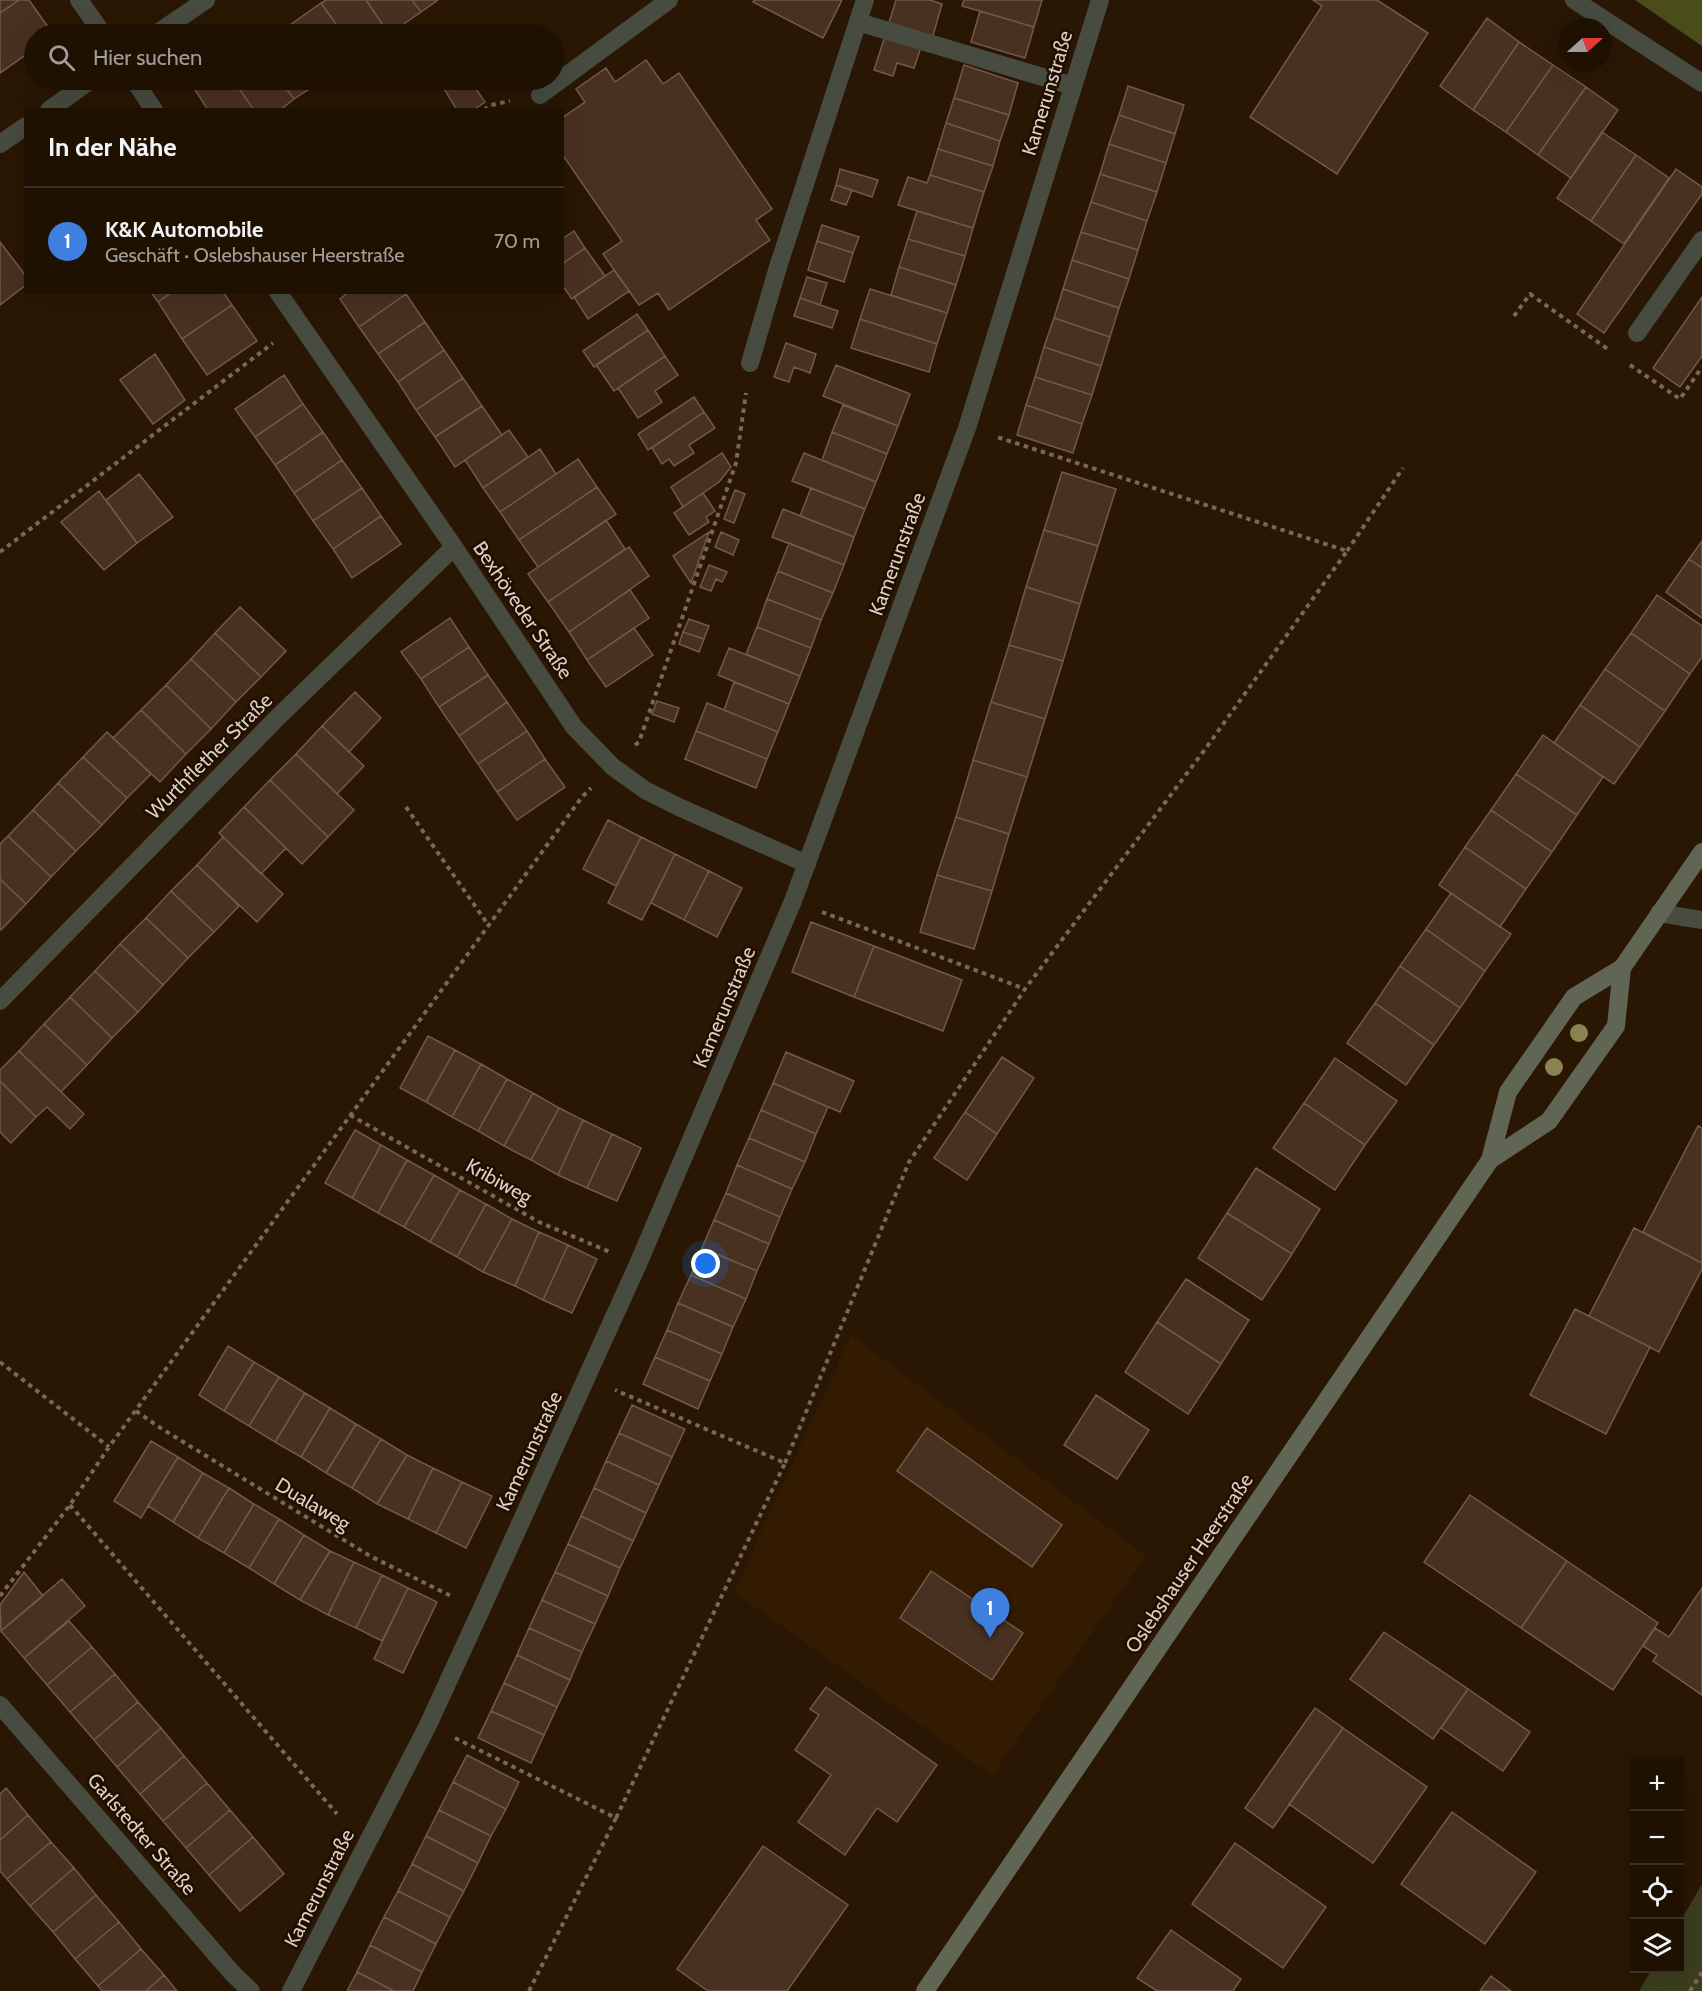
<!DOCTYPE html>
<html lang="de">
<head>
<meta charset="utf-8">
<style>
	:root { --surface:#1f1102; --page:#2c1f11; --text:#f1f3f6; --muted:#a19d99; --line:#3c3124; --accent:#b4c24a }
	body { margin:0; font-family:Cabin,sans-serif; background:var(--page); color:var(--text) }
	.controls { position:absolute; right:18px; bottom:18px; display:grid; overflow:hidden; border-radius:0px; box-shadow:0 6px 24px #0002 }
	.controls button { width:54px; height:54px; display:grid; place-items:center; padding:0; border:0; border-bottom:2px solid var(--line); background:var(--surface); color:var(--text); font:30px sans-serif }
	.compass { position:absolute; left:1558px; top:18px; width:54px; height:54px; border-radius:50%; background:var(--surface); box-shadow:0 6px 24px #0002; rotate:69deg }
	.you { position:absolute; left:706px; top:1264px; width:21px; height:21px; margin:-15px; border:4px solid #fff; border-radius:50%; background:#1a73e8; box-shadow:0 0 0 9px #1a73e833 }
	.badge { display:grid; place-items:center; width:39px; height:39px; border-radius:50%; background:var(--accent); color:#fff; font-size:20px; font-weight:700 }
	.pin { position:absolute; translate:-50% -50px; filter:drop-shadow(0 2px 3px #0008) }
	.pin::after { content:''; position:absolute; top:32px; width:21px; height:18px; background:inherit; clip-path:polygon(0 0,100% 0,50% 100%) }
	.list { margin:0; padding:0; list-style:none }
	h2 { display:flex; justify-content:space-between; align-items:center; height:78px; margin:0; padding:0 24px; font-size:26px }
	h2 small { font-size:20px; font-weight:400; color:var(--muted) }
	.list li { display:grid; grid-template-columns:39px 1fr auto; gap:18px; align-items:center; box-sizing:border-box; height:108px; padding:0 24px; border-top:2px solid var(--line) }
	.list b { display:block; font-size:22px; white-space:nowrap }
	.list p { margin:0; font-size:20px; white-space:nowrap; color:var(--muted) }
	.list em { font-size:20px; font-style:normal; color:var(--muted) }
	.icon { flex:none; width:33px; height:33px; fill:none; stroke:currentColor; stroke-width:2; stroke-linecap:round; stroke-linejoin:round }
	.map { position:relative; flex:none; width:1702px; height:1991px; overflow:hidden }
	.search { position:absolute; background:var(--surface); box-shadow:0 6px 24px #0002; left:24px; top:24px; width:540px; height:66px; display:flex; align-items:center; gap:15px; box-sizing:border-box; padding:0 21px; border-radius:33px; color:var(--muted); font-size:22px }
	.panel { position:absolute; background:var(--surface); box-shadow:0 6px 24px #0002; left:24px; top:108px; width:540px; height:186px; border-radius:0px }
	.map>svg:first-child { display:block }
</style>
</head>
<body>
<div class="map">
<svg width="1702" height="1991" viewBox="0 0 1702 1991">
	<rect width="100%" height="100%" fill="#291703"/>
	<path fill="#321b01" d="M851 1335 1146 1556 992 1776 734 1592Z"/>
	<path fill="#3c3e1f" d="M1702 1884V1991H1639L1652 1969 1680 1968V1922Z"/>
	<path fill="#4a4c1a" d="M1635 0H1702V46Z"/>
	<path fill="#493121" stroke="#735947" stroke-width="1.5" d="M0 0H19L0 13Z
		M19 0H29L53 34H34V49L0 73V13Z
		M326 0H366L389 34H343L321 3Z
		M366 0H412L421 12 389 34Z
		M412 0H438L421 12Z
		M754 0H842L823 38 753 2Z
		M896 0H930L942 4 932 39 888 26Z
		M964 0H1042L1034 27 962 6Z
		M1313 0H1377L1428 33 1337 174 1250 117 1322 6Z
		M321 3 343 34H296L290 25Z
		M980 11 1034 27 1025 58 971 42Z
		M1487 18 1519 42 1473 110 1440 86Z
		M290 25 296 34H276Z
		M885 36 921 47 914 68 897 63 893 76 874 70Z
		M1519 42 1553 65 1506 132 1473 110Z
		M646 60 663 84 679 73 772 209 756 220 770 240 669 310 658 293 639 305 603 254 622 241 562 154V118L585 102 576 89 606 68 615 82Z
		M964 65 1018 83 1009 115 954 98Z
		M1553 65 1586 87 1538 155 1506 132Z
		M211 80H233L254 110H208L195 90Z
		M233 80H280L294 99 280 110H254Z
		M280 80H323L294 99Z
		M448 80H451L453 83 458 80H470L485 102 473 110H457L441 84Z
		M1128 86 1184 105 1175 134 1119 115Z
		M1586 87 1618 110 1571 178 1538 155Z
		M954 98 1009 115 1000 141 946 123Z
		M1119 115 1175 134 1166 163 1109 144Z
		M946 123 1000 141 993 166 938 149Z
		M1602 132 1636 155 1591 221 1557 198Z
		M1109 144 1166 163 1157 192 1100 174Z
		M938 149 993 166 984 192 930 175Z
		M1636 155 1669 178 1624 244 1591 221Z
		M840 169 878 180 872 197 836 185Z
		M1676 169 1702 187V194L1604 333 1577 314Z
		M1100 174 1157 192 1147 221 1091 202Z
		M930 175 984 192 973 228 898 205 908 177 927 183Z
		M836 185 852 190 846 205 831 200Z
		M1091 202 1147 221 1138 250 1081 232Z
		M917 211 973 228 965 256 908 239Z
		M822 225 859 237 853 253 817 241Z
		M574 231 585 248 562 264V239Z
		M1081 232 1138 250 1129 279 1072 260Z
		M908 239 965 256 956 285 899 267Z
		M817 241 853 253 844 282 808 270Z
		M0 242 26 276V285L0 305Z
		M585 248 605 276 572 299 562 285V264Z
		M1072 260 1129 279 1119 308 1063 289Z
		M899 267 956 285 947 313 891 295Z
		M614 270 629 291 588 319 574 297Z
		M807 277 827 283 820 305 800 298Z
		M870 289 947 313 937 344 860 319Z
		M1063 289 1119 308 1110 337 1054 318Z
		M151 292H172L158 302Z
		M172 292H223L232 305 182 339 158 302Z
		M349 292H405L406 294 359 327 340 299Z
		M406 294 425 322 378 354 359 327Z
		M1702 297V356L1680 387 1653 368Z
		M800 298 838 311 832 328 794 316Z
		M232 305 257 341 207 375 182 339Z
		M637 314 648 330 594 367 583 351Z
		M1054 318 1110 337 1101 366 1044 347Z
		M860 319 937 344 929 372 851 348Z
		M425 322 444 350 398 382 378 354Z
		M648 330 665 356 614 391 596 365Z
		M786 343 816 354 810 373 794 367 789 382 774 377Z
		M1044 347 1101 366 1092 395 1035 377Z
		M444 350 463 378 416 410 398 382Z
		M155 354 185 400 153 424 120 380Z
		M665 356 678 375 655 391 662 402 638 418 618 388Z
		M836 365 910 394 898 426 823 396Z
		M284 375 303 404 255 437 235 409Z
		M1035 377 1092 395 1082 424 1026 405Z
		M463 378 482 406 435 437 416 410Z
		M694 397 704 412 648 450 638 434Z
		M303 404 323 432 275 465 255 437Z
		M843 405 898 426 887 454 832 432Z
		M1026 405 1082 424 1073 453 1017 435Z
		M482 406 502 435 455 467 435 437Z
		M704 412 715 428 689 445 694 453 674 466 669 459 662 464 652 448Z
		M509 430 528 457 483 488 465 460Z
		M323 432 342 460 294 493 275 465Z
		M832 432 887 454 876 482 822 460Z
		M540 449 556 474 500 512 483 488Z
		M722 453 731 467 719 482 683 507 671 487Z
		M804 453 876 482 865 509 792 481Z
		M578 459 597 487 519 540 500 512Z
		M342 460 362 488 313 521 294 493Z
		M1062 472 1116 489 1098 546 1044 530Z
		M139 474 173 517 137 543 106 500Z
		M597 487 616 514 538 567 519 540Z
		M362 488 381 516 333 549 313 521Z
		M811 488 865 509 854 537 800 516Z
		M735 490 745 494 734 523 724 519Z
		M99 491 137 543 104 570 61 522Z
		M703 493 715 511 706 517 709 522 689 535 674 513Z
		M783 509 854 537 844 565 772 537Z
		M381 516 401 544 352 578 333 549Z
		M606 520 625 549 548 602 528 574Z
		M1044 530 1098 546 1080 604 1026 587Z
		M709 532 691 583 673 556Z
		M721 532 739 540 733 555 715 547Z
		M1702 541V568L1689 559Z
		M789 543 844 565 833 593 778 571Z
		M629 547 649 576 569 632 548 602Z
		M1689 559 1702 568V618L1666 592Z
		M709 565 727 572 722 582 716 579 711 591 700 587Z
		M778 571 833 593 821 620 767 599Z
		M1026 587 1080 604 1063 661 1009 645Z
		M630 590 649 618 587 660 569 632Z
		M1657 595 1702 626V657L1690 674 1631 633Z
		M767 599 821 620 811 648 757 627Z
		M240 607 286 651 261 677 215 633Z
		M450 618 469 647 421 679 401 652Z
		M689 619 709 626 704 639 683 632Z
		M757 627 811 648 800 676 746 654Z
		M634 628 653 655 606 687 587 660Z
		M683 632 704 639 699 652 679 644Z
		M215 633 261 677 236 702 191 659Z
		M1631 633 1690 674 1665 711 1605 669Z
		M1009 645 1063 661 1045 719 991 702Z
		M469 647 488 675 439 707 421 679Z
		M729 648 800 676 789 704 718 675Z
		M191 659 236 702 211 729 166 685Z
		M1605 669 1665 711 1640 747 1580 705Z
		M488 675 507 702 459 736 439 707Z
		M734 682 789 704 778 732 724 710Z
		M166 685 211 729 186 754 141 710Z
		M355 692 381 718 349 752 322 726Z
		M657 701 679 708 674 722 652 714Z
		M507 702 527 731 478 764 459 736Z
		M991 702 1045 719 1027 777 973 760Z
		M707 703 778 732 767 759 696 731Z
		M1580 705 1640 747 1614 784 1554 743Z
		M141 710 186 754 160 782 113 738Z
		M322 726 364 766 337 794 296 754Z
		M527 731 545 759 497 792 478 764Z
		M696 731 767 759 756 788 685 759Z
		M107 732 151 774 127 798 83 757Z
		M1543 735 1603 777 1577 815 1516 774Z
		M296 754 354 810 328 837 270 780Z
		M83 757 127 798 102 825 58 783Z
		M545 759 565 787 517 820 497 792Z
		M973 760 1027 777 1009 834 956 817Z
		M1516 774 1577 815 1552 852 1491 810Z
		M270 780 328 837 302 864 244 807Z
		M58 783 102 825 76 851 33 810Z
		M244 807 286 848 261 874 219 833Z
		M33 810 76 851 51 877 8 836Z
		M1491 810 1552 852 1526 889 1465 847Z
		M956 817 1009 834 992 891 937 875Z
		M608 820 641 837 616 886 583 869Z
		M8 836 51 877 26 904 0 879V844Z
		M223 837 283 894 257 922 197 865Z
		M641 837 675 854 642 920 608 903Z
		M1465 847 1526 889 1500 927 1439 885Z
		M675 854 709 871 684 920 651 903Z
		M197 865 239 906 214 932 171 891Z
		M709 871 742 888 717 937 684 920Z
		M937 875 992 891 974 949 920 932Z
		M0 879 26 904 1 930 0 929Z
		M171 891 214 932 188 958 146 918Z
		M1451 893 1511 934 1485 971 1426 929Z
		M146 918 188 958 163 985 120 944Z
		M811 922 874 946 854 997 792 972Z
		M1426 929 1485 971 1460 1008 1400 966Z
		M120 944 163 985 138 1012 95 971Z
		M874 946 962 980 943 1031 854 997Z
		M1400 966 1460 1008 1434 1045 1375 1003Z
		M95 971 138 1012 112 1038 70 997Z
		M70 997 112 1038 87 1065 44 1024Z
		M1375 1003 1434 1045 1406 1085 1347 1043Z
		M44 1024 87 1065 61 1092 19 1051Z
		M428 1036 455 1050 426 1102 400 1088Z
		M455 1050 481 1064 452 1117 426 1102Z
		M19 1051 84 1114 70 1129 47 1107 36 1117 0 1081V1070Z
		M786 1052 854 1081 840 1112 773 1083Z
		M1002 1057 1034 1078 997 1134 965 1112Z
		M1335 1058 1397 1101 1365 1145 1304 1103Z
		M481 1064 507 1079 478 1131 452 1117Z
		M507 1079 533 1093 504 1146 478 1131Z
		M0 1081 36 1117 11 1143 0 1132Z
		M773 1083 828 1107 816 1134 761 1110Z
		M533 1093 559 1108 531 1160 504 1146Z
		M1304 1103 1365 1145 1335 1190 1273 1148Z
		M559 1108 583 1120 558 1175 531 1160Z
		M761 1110 816 1134 805 1162 749 1138Z
		M965 1112 997 1134 967 1180 934 1158Z
		M583 1120 612 1134 587 1188 558 1175Z
		M1698 1126 1702 1128V1263L1643 1232Z
		M355 1130 381 1145 352 1198 325 1183Z
		M612 1134 641 1148 617 1201 587 1188Z
		M749 1138 805 1162 792 1189 737 1165Z
		M381 1145 407 1160 378 1213 352 1198Z
		M407 1160 434 1175 404 1227 378 1213Z
		M737 1165 792 1189 780 1217 726 1193Z
		M1256 1168 1320 1209 1292 1254 1227 1213Z
		M434 1175 460 1190 430 1242 404 1227Z
		M460 1190 486 1204 457 1257 430 1242Z
		M726 1193 780 1217 769 1244 714 1220Z
		M486 1204 512 1219 483 1272 457 1257Z
		M1227 1213 1292 1254 1262 1300 1198 1258Z
		M512 1219 539 1232 515 1286 483 1272Z
		M714 1220 769 1244 757 1271 702 1248Z
		M1634 1228 1702 1263V1269L1659 1352 1589 1316Z
		M539 1232 568 1245 543 1300 515 1286Z
		M568 1245 597 1259 572 1313 543 1300Z
		M702 1248 757 1271 746 1299 691 1275Z
		M691 1275 746 1299 733 1327 678 1303Z
		M1186 1279 1249 1320 1221 1364 1157 1322Z
		M678 1303 733 1327 722 1354 667 1330Z
		M1575 1309 1650 1347 1606 1434 1530 1395Z
		M1157 1322 1221 1364 1188 1414 1125 1372Z
		M667 1330 722 1354 710 1381 655 1357Z
		M228 1346 254 1362 224 1411 199 1395Z
		M655 1357 710 1381 698 1409 643 1384Z
		M254 1362 279 1377 249 1426 224 1411Z
		M279 1377 305 1393 275 1442 249 1426Z
		M305 1393 330 1408 301 1457 275 1442Z
		M1096 1395 1149 1430 1117 1479 1064 1445Z
		M632 1405 685 1429 672 1457 619 1433Z
		M330 1408 356 1424 326 1473 301 1457Z
		M356 1424 381 1439 352 1488 326 1473Z
		M927 1428 1062 1525 1032 1567 897 1471Z
		M619 1433 672 1457 659 1485 606 1461Z
		M381 1439 407 1455 377 1504 352 1488Z
		M151 1441 178 1457 141 1518 114 1501Z
		M407 1455 433 1468 408 1519 377 1504Z
		M178 1457 203 1473 173 1522 148 1506Z
		M606 1461 659 1485 646 1513 594 1488Z
		M433 1468 462 1482 436 1533 408 1519Z
		M203 1473 229 1488 198 1538 173 1522Z
		M462 1482 492 1496 466 1548 436 1533Z
		M229 1488 254 1504 224 1553 198 1538Z
		M594 1488 646 1513 633 1541 581 1516Z
		M1470 1495 1567 1561 1521 1628 1424 1562Z
		M254 1504 279 1519 249 1568 224 1553Z
		M581 1516 633 1541 620 1568 568 1544Z
		M279 1519 304 1535 274 1584 249 1568Z
		M304 1535 330 1551 300 1600 274 1584Z
		M568 1544 620 1568 608 1596 555 1572Z
		M330 1551 354 1562 328 1615 300 1600Z
		M1567 1561 1658 1623 1613 1690 1521 1628Z
		M354 1562 382 1575 356 1628 328 1615Z
		M931 1571 1023 1633 992 1680 900 1618Z
		M24 1572 43 1596 1 1631 0 1605Z
		M555 1572 608 1596 595 1624 542 1600Z
		M382 1575 408 1588 382 1641 356 1628Z
		M62 1579 85 1606 24 1658 1 1631Z
		M408 1588 437 1602 403 1673 374 1659Z
		M1702 1588V1695L1653 1661 1657 1655 1643 1646 1655 1628 1669 1637Z
		M542 1600 595 1624 582 1652 529 1628Z
		M69 1621 92 1647 47 1685 24 1658Z
		M529 1628 582 1652 570 1680 517 1655Z
		M1384 1632 1468 1689 1433 1739 1350 1679Z
		M92 1647 115 1674 70 1712 47 1685Z
		M517 1655 570 1680 557 1707 504 1683Z
		M115 1674 138 1702 94 1740 70 1712Z
		M504 1683 557 1707 544 1735 491 1711Z
		M826 1687 937 1765 897 1822 877 1808 845 1855 798 1822 831 1775 795 1750 819 1715 810 1709Z
		M1468 1689 1530 1732 1503 1771 1441 1728Z
		M138 1702 161 1728 117 1767 94 1740Z
		M1315 1708 1343 1728 1273 1828 1245 1808Z
		M491 1711 544 1735 531 1763 478 1738Z
		M161 1728 184 1756 140 1794 117 1767Z
		M1343 1728 1427 1787 1373 1863 1289 1804Z
		M467 1755 519 1782 506 1809 453 1782Z
		M184 1756 207 1783 163 1821 140 1794Z
		M453 1782 506 1809 491 1836 439 1810Z
		M207 1783 230 1810 186 1848 163 1821Z
		M6 1788 28 1815 0 1840V1794Z
		M230 1810 253 1837 209 1875 186 1848Z
		M439 1810 491 1836 478 1863 426 1836Z
		M1452 1812 1536 1872 1485 1944 1401 1884Z
		M28 1815 51 1842 7 1879 0 1871V1840Z
		M426 1836 478 1863 464 1891 412 1864Z
		M253 1837 284 1874 240 1911 209 1875Z
		M51 1842 74 1868 30 1906 7 1879Z
		M1235 1843 1326 1907 1283 1968 1192 1904Z
		M763 1846 848 1905 787 1991H708L677 1969Z
		M412 1864 464 1891 450 1917 398 1891Z
		M74 1868 96 1895 53 1932 30 1906Z
		M398 1891 450 1917 436 1944 384 1917Z
		M96 1895 119 1922 75 1959 53 1932Z
		M384 1917 436 1944 422 1972 370 1945Z
		M119 1922 141 1949 98 1986 75 1959Z
		M1171 1930 1241 1979 1233 1991H1157L1137 1978Z
		M370 1945 422 1972 413 1991H394L357 1972Z
		M141 1949 164 1975 146 1991H102L98 1986Z
		M357 1972 394 1991H347Z
		M164 1975 177 1991H146Z
		M1491 1976 1511 1991H1480Z"/>
	<g fill="none" stroke-linecap="round" stroke-linejoin="round">
		<path stroke="#786858" stroke-width="4" stroke-dasharray="4.5 4.5" stroke-linecap="butt" d="M484 110 491 105 510 101
			M1514 316 1530 294 1609 350
			M1630 365 1680 399 1702 367
			M1347 551 1403 468
			M0 552 273 343
			M635 745 639 742 736 463 746 393
			M406 807 489 926
			M822 912 1025 989
			M350 1115 539 1222 610 1252
			M0 1362 109 1447
			M136 1411 162 1429 370 1556 451 1596
			M785 1463 909 1162 1025 989 1206 748 1347 551 997 437
			M70 1505 337 1814
			M0 1596 70 1505 109 1447 582 797 591 788
			M455 1738 616 1818 785 1463 615 1390
			M529 1991 616 1818
			M1690 1991 1702 1972"/>
		<path stroke="#474b40" stroke-width="18" d="M858 22 1073 86
			M540 95 669 0
			M1637 333 1702 240
			M750 363 778 267 865 0"/>
		<path stroke="#474b40" stroke-width="18" d="M79 0 103 34
			M1574 0 1702 83
			M156 34 206 0
			M134 80 154 110
			M49 110 91 80
			M0 144 26 126
			M278 292 454 547 574 727 613 767 645 790 681 808 807 864
			M1659 913 1702 920
			M0 1001 279 716 454 547
			M0 1705 234 1975 251 1991
			M291 1991 428 1725 481 1610 638 1264 793 901 967 428 1100 0"/>
		<path stroke="#606653" stroke-width="18" d="M1490 1160 1549 1121 1616 1026 1622 968
			M925 1991 1490 1160 1508 1092 1574 997 1622 968 1702 852"/>
	</g>
	<g fill="#89834f">
		<circle cx="1579" cy="1033" r="9"/>
		<circle cx="1554" cy="1067" r="9"/>
	</g>
	<g text-anchor="middle" dominant-baseline="central" stroke-width="5" stroke-linejoin="round" paint-order="stroke">
		<g font-size="20" fill="#dccfc3" stroke="#1f0e00">
			<text transform="translate(1047 93) rotate(-73)">Kamerunstraße</text>
			<text transform="translate(897 554) rotate(-70)">Kamerunstraße</text>
			<text transform="translate(523 610) rotate(56)">Bexhöveder Straße</text>
			<text transform="translate(209 756) rotate(-45)">Wurthflether Straße</text>
			<text transform="translate(724 1007) rotate(-67)">Kamerunstraße</text>
			<text transform="translate(499 1181) rotate(29)">Kribiweg</text>
			<text transform="translate(529 1451) rotate(-65)">Kamerunstraße</text>
			<text transform="translate(313 1504) rotate(31)">Dualaweg</text>
			<text transform="translate(1189 1563) rotate(-56)">Oslebshauser Heerstraße</text>
			<text transform="translate(142 1834) rotate(49)">Garlstedter Straße</text>
			<text transform="translate(319 1888) rotate(-63)">Kamerunstraße</text>
		</g>
	</g>
</svg>
<div class="controls">
<button>+</button>
<button>−</button>
<button><svg class="icon" aria-label="locate" viewBox="0 0 24 24"><circle cx="12" cy="12" r="6"/><path d="M12 2v4M12 18v4M2 12h4M18 12h4"/></svg></button>
<button><svg class="icon" aria-label="layers" viewBox="0 0 24 24"><path d="M12 4l9 5-9 5-9-5zM3 14l9 5 9-5"/></svg></button>
</div>
<svg class="compass" viewBox="-18 -18 36 36"><path d="M0-13l5 13h-10z" fill="#e53935"/><path d="M0 13l5-13h-10z" fill="#a19d99"/></svg>
<div class="you"></div>
<div class="pin badge" style="left:990px;top:1638px;background:#3f7fe0">1</div>
<div class="search"><svg class="icon" aria-label="search" viewBox="0 0 24 24"><circle cx="10" cy="10" r="6"/><path d="M15 15l6 6"/></svg>Hier suchen</div>
<section class="panel">
<h2>In der Nähe<small></small></h2>
<ul class="list">
<li><span class="badge" style="background:#3f7fe0">1</span><div><b>K&amp;K Automobile</b><p>Geschäft · Oslebshauser Heerstraße</p></div><em>70 m</em></li>
</ul>
</section>
</div>
</body>
</html>
